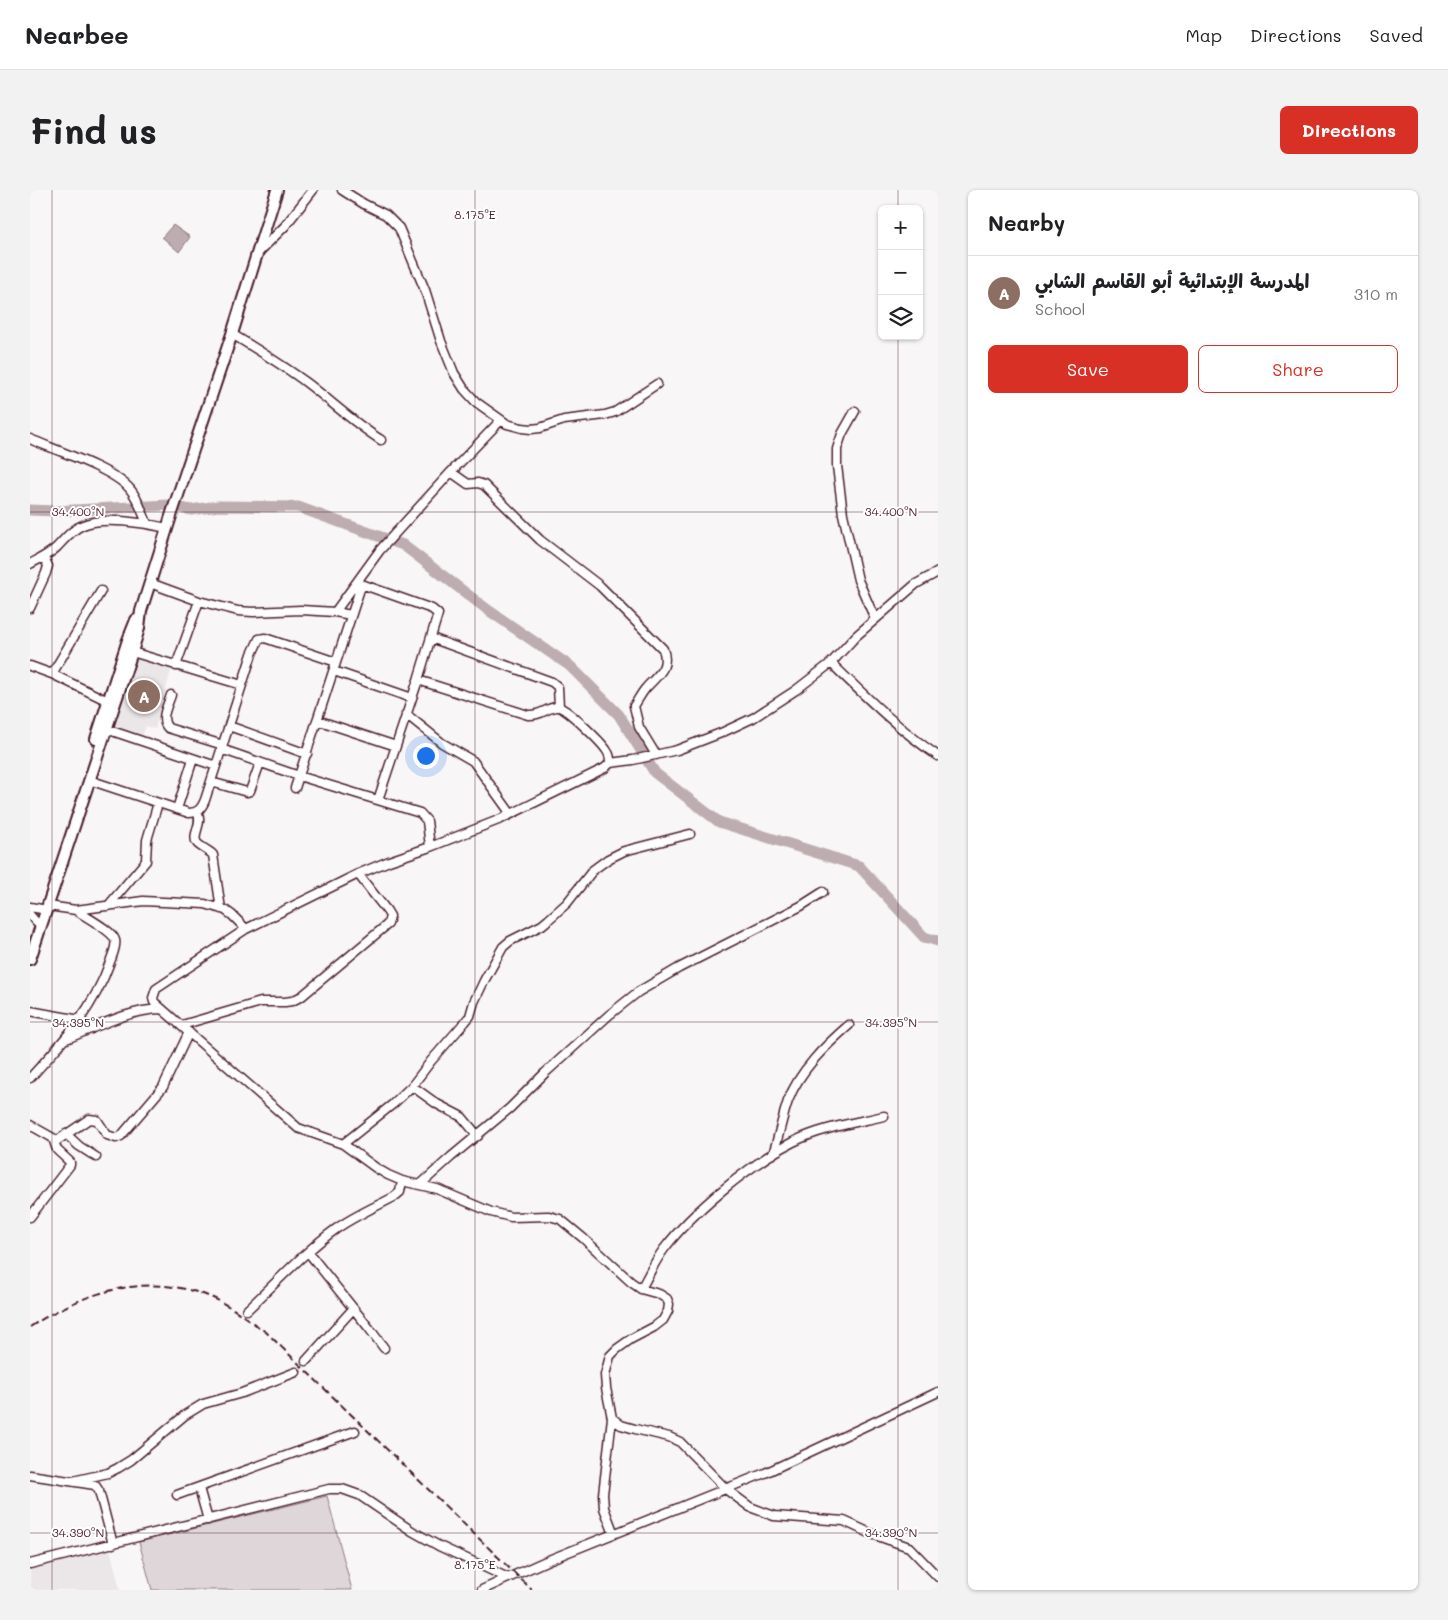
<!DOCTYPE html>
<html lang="en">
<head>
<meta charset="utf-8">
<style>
	:root { --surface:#fff; --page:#f2f2f2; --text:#202124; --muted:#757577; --line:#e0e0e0; --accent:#d93025 }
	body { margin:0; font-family:Mali,"Playpen Sans Arabic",sans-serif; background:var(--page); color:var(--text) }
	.controls { position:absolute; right:15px; top:15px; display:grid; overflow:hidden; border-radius:8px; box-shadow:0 1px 4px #0004 }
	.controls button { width:45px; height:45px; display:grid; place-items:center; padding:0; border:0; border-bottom:1px solid var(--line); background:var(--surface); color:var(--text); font:25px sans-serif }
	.you { position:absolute; left:395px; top:565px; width:18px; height:18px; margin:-12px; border:4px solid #fff; border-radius:50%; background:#1a73e8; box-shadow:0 0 0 8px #1a73e833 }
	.badge { display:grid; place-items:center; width:32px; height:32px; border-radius:50%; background:var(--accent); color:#fff; font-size:16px; font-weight:700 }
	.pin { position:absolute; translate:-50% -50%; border:2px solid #fff; box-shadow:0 1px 5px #0006 }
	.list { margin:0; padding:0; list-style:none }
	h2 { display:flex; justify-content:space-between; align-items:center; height:65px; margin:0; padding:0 20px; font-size:21px }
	h2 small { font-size:16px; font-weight:400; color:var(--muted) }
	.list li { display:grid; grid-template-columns:32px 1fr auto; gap:15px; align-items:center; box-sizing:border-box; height:75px; padding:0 20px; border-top:1px solid var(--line) }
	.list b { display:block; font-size:19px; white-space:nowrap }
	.list p { margin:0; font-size:16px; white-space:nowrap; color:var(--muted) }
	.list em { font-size:16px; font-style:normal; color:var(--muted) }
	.actions { display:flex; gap:10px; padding:15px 20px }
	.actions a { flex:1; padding:11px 0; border:1px solid var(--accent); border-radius:8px; text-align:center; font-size:18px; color:var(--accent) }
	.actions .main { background:var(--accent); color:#fff }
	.icon { flex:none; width:28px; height:28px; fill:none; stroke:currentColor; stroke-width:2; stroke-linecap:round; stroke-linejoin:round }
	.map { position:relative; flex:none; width:908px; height:1400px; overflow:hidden; border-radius:8px }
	header { display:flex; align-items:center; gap:30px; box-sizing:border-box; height:70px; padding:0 25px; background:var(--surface); border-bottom:1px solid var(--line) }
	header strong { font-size:24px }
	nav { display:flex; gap:28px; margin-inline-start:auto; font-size:18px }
	.intro { display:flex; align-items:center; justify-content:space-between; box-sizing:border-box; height:120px; padding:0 30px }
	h1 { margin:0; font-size:35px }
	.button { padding:12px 22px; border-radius:8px; background:var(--accent); color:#fff; font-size:18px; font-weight:700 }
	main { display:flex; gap:30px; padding:0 30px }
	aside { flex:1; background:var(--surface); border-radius:8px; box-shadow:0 1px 4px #0004 }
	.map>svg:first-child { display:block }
</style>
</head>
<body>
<header>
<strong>Nearbee</strong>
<nav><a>Map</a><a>Directions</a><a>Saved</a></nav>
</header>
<div class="intro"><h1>Find us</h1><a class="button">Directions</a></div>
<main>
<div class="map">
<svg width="908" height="1400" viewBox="0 0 908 1400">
	<rect width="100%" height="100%" fill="#f8f6f7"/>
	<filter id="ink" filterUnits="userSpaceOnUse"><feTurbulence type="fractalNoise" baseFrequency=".02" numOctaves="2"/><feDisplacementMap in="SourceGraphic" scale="10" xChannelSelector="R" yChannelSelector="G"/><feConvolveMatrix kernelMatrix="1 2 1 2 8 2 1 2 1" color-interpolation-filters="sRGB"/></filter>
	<g filter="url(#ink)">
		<path fill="#ebe6e8" d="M107 467 142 477 125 539 116 536 111 549 82 540Z
			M80 1359 90 1400H0V1378Z"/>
		<path fill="#ded6d9" stroke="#947a82" d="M297 1306 322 1400H122L109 1352Z"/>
		<path fill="#bdadb0" stroke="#8f747b" d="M143 35 160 47 149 62 132 47Z"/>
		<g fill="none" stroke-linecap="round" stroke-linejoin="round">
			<path stroke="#bdadb0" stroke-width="11" d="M0 320 25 321 139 315 161 320 188 316 268 317 373 355 458 420 540 476 589 525 625 583 689 632 829 676 894 747 908 751"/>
			<defs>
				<path id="minor" d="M312 0 334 14 356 25 369 38 395 100 411 151 424 183 434 199 446 212 477 234 492 238 501 239 510 238 534 230 575 225 585 222 627 194
					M228 63 255 36 283 0
					M202 144C228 160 253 175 277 193 302 212 324 233 351 250
					M825 221 812 244 807 259V276L813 324 828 390 845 429
					M471 230 421 282 438 294 448 293 454 295 510 350 570 396 633 459C640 479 627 485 615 499 611 504 608 510 604 516L609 537 626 565
					M0 249C25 260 83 279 100 299 108 308 112 322 117 333
					M0 374C9 369 18 365 26 358 34 350 42 339 53 335 72 326 116 333 137 338
					M120 393 169 411 208 421 223 422 271 420 305 422 321 425
					M0 418 16 383 18 376 14 367
					M305 422 350 360 421 282
					M401 448 522 492 528 497 529 517
					M102 462 212 495
					M801 473C835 506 868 539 908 566
					M0 476 22 484 78 511
					M146 476 169 411
					M304 481 382 508
					M22 484 71 401
					M388 490 498 525C513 526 518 516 528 517 536 517 573 554 577 561 580 565 580 568 580 573
					M141 505C138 515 129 529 138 538L193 555
					M376 524 412 553 443 571 481 624
					M287 530 366 556
					M199 536 277 564
					M76 539 186 576
					M191 559 269 586 390 623 397 631 400 657 359 671 328 684 216 739 126 799 123 808 124 812 268 938 313 954 346 978 358 985 372 991 407 999 461 1022 481 1027 519 1026 530 1029 553 1048 601 1092 611 1099 629 1104 637 1109 639 1114 638 1121 633 1130 624 1137 601 1149 587 1159 580 1166 575 1185 576 1198 582 1228 573 1304 574 1318 584 1344
					M59 590 159 623C168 623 172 618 175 610L222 464 229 449 235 448 306 472
					M181 592 217 602 220 601 230 573
					M265 598 330 399 334 395 402 419 408 424 388 490 348 610
					M147 619 163 569
					M167 622C174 633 161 645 167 653 171 658 179 660 183 665L191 719
					M400 657 471 629 575 578 580 573 603 570 647 560 691 543 723 528 766 500 801 473 826 446 886 394 908 382
					M18 716 46 720 113 711 175 714 195 720 202 725 216 739
					M78 716 116 671 117 650 128 613
					M0 717 17 720
					M0 725 6 732 11 735
					M0 821 50 830 61 839
					M152 835 231 812H255L262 811 272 806 358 734 360 726 357 721 328 684
					M36 849C67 837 98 820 131 819
					M0 888C34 851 63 820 80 772 82 766 87 756 85 750 83 741 54 726 46 720
					M382 896 407 914 432 927 448 946
					M0 935 23 948 27 960 40 972V975L0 1027
					M36 944 49 956 66 967
					M25 952 59 929 67 930 77 945 86 948 91 946 133 897 159 842
					M313 954 363 914 382 896 401 871 435 832 440 826 444 812 454 791 473 757 480 751 512 735 518 730 537 713 563 680 578 669 594 661 660 644
					M743 964C749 946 752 928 758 911 769 881 796 855 819 835
					M391 994 421 967 480 918 515 883 579 825 608 802 649 778 771 716 793 702
					M278 1062 339 1138 354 1158
					M611 1099C618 1086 625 1071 634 1059 663 1021 720 974 763 952 791 938 824 933 854 926
					M217 1120C246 1093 274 1062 306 1039 324 1026 345 1017 364 1007L370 1002 372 991
					M276 1171 323 1119
					M582 1228 591 1235 605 1239 639 1247 650 1252 697 1300 720 1317 744 1326 814 1331 842 1344 879 1357 908 1387
					M0 1285 65 1295 69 1301 83 1354
					M43 1291 78 1283 88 1278 101 1270 155 1225 173 1214 212 1203 266 1182
					M169 1298 178 1330
					M147 1305 325 1241
					M0 1374 299 1299H312L329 1305 382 1341 409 1356 478 1388 516 1371 735 1283 908 1202
					M452 1400 478 1388"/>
				<path id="major" d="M66 549 98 450 106 430
					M0 769 102 462 109 438 111 421 142 323 202 144 247 0"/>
			</defs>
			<use href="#minor" stroke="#4a1f2b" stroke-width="11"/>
			<use href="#major" stroke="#4a1f2b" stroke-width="14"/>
			<use href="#minor" stroke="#fff" stroke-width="8"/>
			<use href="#major" stroke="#fff" stroke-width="10"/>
			<path stroke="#4a1f2b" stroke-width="2" stroke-dasharray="8 4" stroke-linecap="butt" d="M0 1137C52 1102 117 1082 178 1106 199 1114 217 1129 236 1142L502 1400"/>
		</g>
	</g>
	<path fill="none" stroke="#4a1f2b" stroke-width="1" stroke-opacity="0.45" d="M22 0V1400M445 0V1400M868 0V19M868 146V1400M0 322H908M0 832H908M0 1343H908"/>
	<g font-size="12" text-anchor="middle" fill="#4a1f2b" stroke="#fff" stroke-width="4" stroke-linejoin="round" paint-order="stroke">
		<text x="445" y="29">8.175°E</text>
		<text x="48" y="326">34.400°N</text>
		<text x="861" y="326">34.400°N</text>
		<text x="48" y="837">34.395°N</text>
		<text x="861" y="837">34.395°N</text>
		<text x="48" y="1347">34.390°N</text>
		<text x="861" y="1347">34.390°N</text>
		<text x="445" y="1379">8.175°E</text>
	</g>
</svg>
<div class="controls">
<button>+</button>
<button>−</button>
<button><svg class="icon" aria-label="layers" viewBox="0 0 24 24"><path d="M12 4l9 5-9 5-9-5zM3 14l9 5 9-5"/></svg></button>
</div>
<div class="you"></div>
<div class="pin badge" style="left:114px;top:506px;background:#8d6e63">A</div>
</div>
<aside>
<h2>Nearby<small></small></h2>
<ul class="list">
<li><span class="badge" style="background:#8d6e63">A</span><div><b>المدرسة الإبتدائية أبو القاسم الشابي</b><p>School</p></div><em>310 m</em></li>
</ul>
<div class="actions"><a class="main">Save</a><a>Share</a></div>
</aside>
</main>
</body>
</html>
